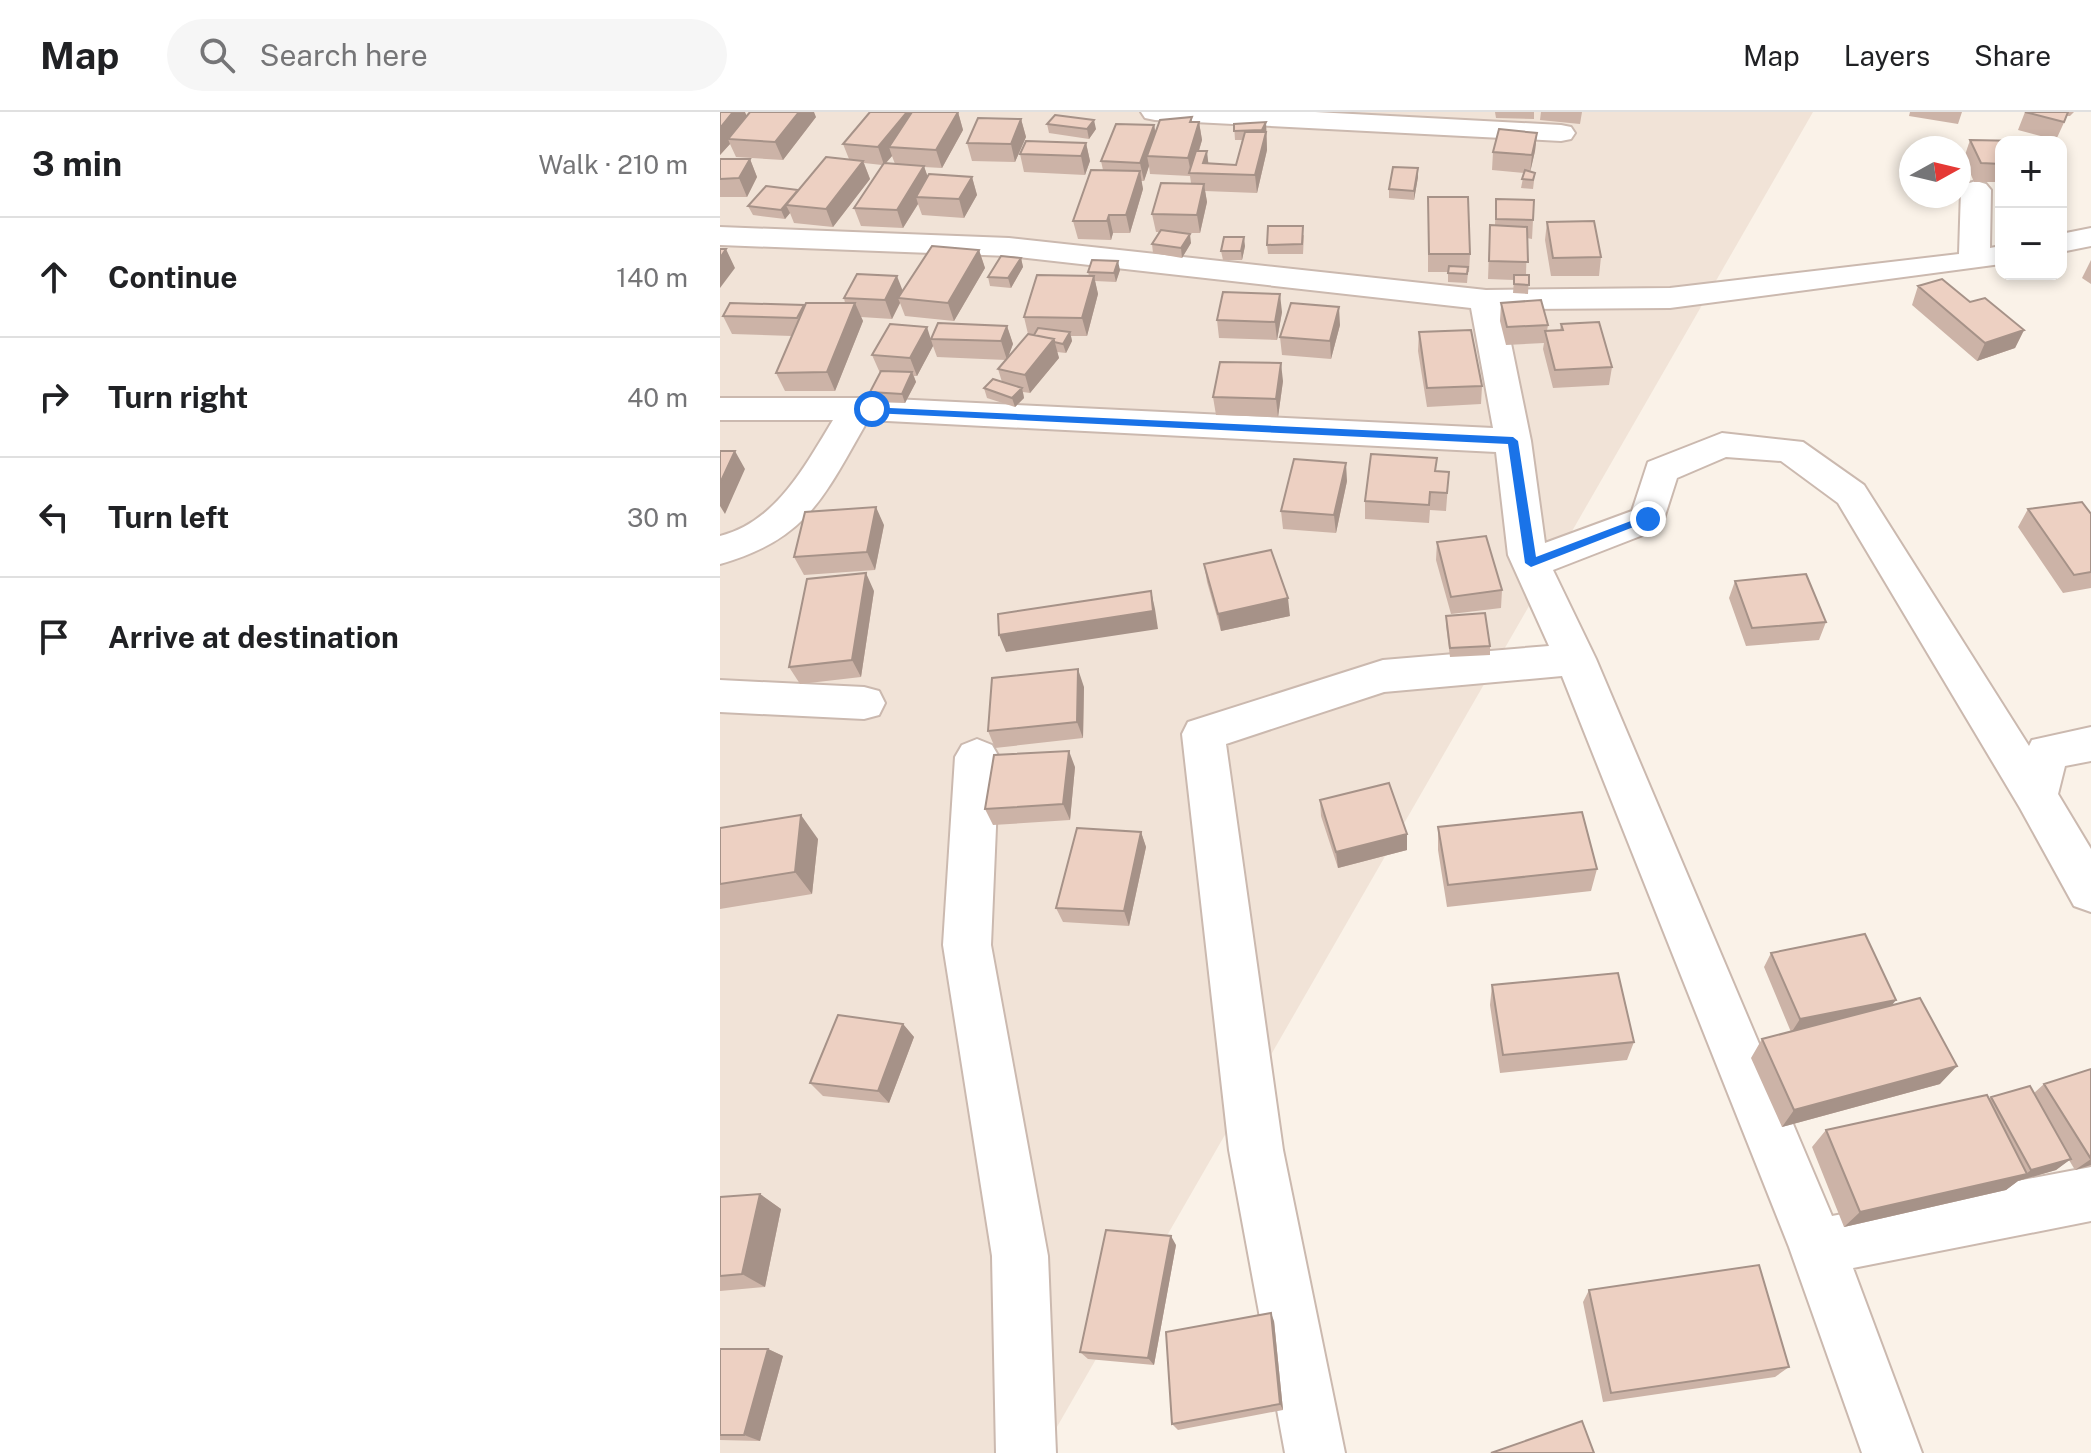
<!DOCTYPE html>
<html lang="en">
<head>
<meta charset="utf-8">
<style>
	:root { --surface:#fff; --page:#f6f6f6; --text:#202124; --muted:#757577; --line:#e0e0e0 }
	body { margin:0; font-family:"Public Sans",sans-serif; background:var(--page); color:var(--text) }
	.controls { position:absolute; right:24px; top:24px; display:grid; overflow:hidden; border-radius:16px; box-shadow:0 4px 12px #0003 }
	.controls button { width:72px; height:72px; display:grid; place-items:center; padding:0; border:0; border-bottom:2px solid var(--line); background:var(--surface); color:var(--text); font:40px sans-serif }
	.compass { position:absolute; left:1179px; top:24px; width:72px; height:72px; border-radius:50%; background:var(--surface); box-shadow:0 4px 12px #0003; rotate:82deg }
	.stop { position:absolute; width:24px; height:24px; margin:-18px; border:6px solid #1a73e8; border-radius:50%; background:#fff }
	.stop.end { background:#1a73e8; border-color:#fff; box-shadow:0 2px 8px #0008 }
	.list { margin:0; padding:0; list-style:none }
	h2 { display:flex; justify-content:space-between; align-items:center; height:104px; margin:0; padding:0 32px; font-size:34px }
	h2 small { font-size:26px; font-weight:400; color:var(--muted) }
	.list li { display:grid; grid-template-columns:52px 1fr auto; gap:24px; align-items:center; box-sizing:border-box; height:120px; padding:0 32px; border-top:2px solid var(--line) }
	.list b { display:block; font-size:30px; white-space:nowrap }
	.list em { font-size:26px; font-style:normal; color:var(--muted) }
	.icon { flex:none; width:44px; height:44px; fill:none; stroke:currentColor; stroke-width:2; stroke-linecap:round; stroke-linejoin:round }
	.map { position:relative; flex:none; width:1371px; height:1341px; overflow:hidden }
	header { display:flex; align-items:center; gap:48px; box-sizing:border-box; height:112px; padding:0 40px; background:var(--surface); border-bottom:2px solid var(--line) }
	header strong { font-size:38px }
	nav { display:flex; gap:44px; margin-inline-start:auto; font-size:28px }
	.search { width:560px; height:72px; background:var(--page); display:flex; align-items:center; gap:20px; box-sizing:border-box; padding:0 28px; border-radius:44px; color:var(--muted); font-size:30px }
	main { display:flex }
	aside { flex:1; background:var(--surface) }
	.map>svg:first-child { display:block }
</style>
</head>
<body>
<header>
<strong>Map</strong>
<div class="search"><svg class="icon" aria-label="search" viewBox="0 0 24 24"><circle cx="10" cy="10" r="6"/><path d="M15 15l6 6"/></svg>Search here</div>
<nav><a>Map</a><a>Layers</a><a>Share</a></nav>
</header>
<main>
<aside>
<h2>3 min<small>Walk · 210 m</small></h2>
<ul class="list">
<li><svg class="icon" aria-label="ahead" viewBox="0 0 24 24"><path d="M12 20V5M6 11l6-6 6 6"/></svg><div><b>Continue</b></div><em>140 m</em></li>
<li><svg class="icon" aria-label="right" viewBox="0 0 24 24"><path d="M7 20v-9h11M14 6l5 5-5 5"/></svg><div><b>Turn right</b></div><em>40 m</em></li>
<li><svg class="icon" aria-label="left" viewBox="0 0 24 24"><path d="M17 20v-9H6M10 6l-5 5 5 5"/></svg><div><b>Turn left</b></div><em>30 m</em></li>
<li><svg class="icon" aria-label="arrive" viewBox="0 0 24 24"><path d="M6 21V4h12l-3 4 3 4H6"/></svg><div><b>Arrive at destination</b></div></li>
</ul>
</aside>
<div class="map">
<svg width="1371" height="1341" viewBox="0 0 1371 1341">
	<rect width="100%" height="100%" fill="#faf2e8"/>
	<path fill="#f1e3d7" d="M0 0H1093L322 1341H0Z"/>
	<g fill="none" stroke-linecap="round" stroke-linejoin="round">
		<defs>
			<path id="minor" d="M421 0H595L841 13 851 15 855 21 851 27 841 29 435 8 425 6Z
				M1256 69 1266 72 1271 78 1270 136 1281 134V152L950 196 784 197 811 329 825 431 912 399 928 350 1002 321 1083 330 1144 373 1309 634 1312 628 1371 615V649L1345 654 1338 682 1371 737V800L1354 794 1300 696 1118 391 1061 349 1006 345 957 366 941 416 833 458 876 547 1112 1104 1371 1055V1109L1133 1156 1202 1341H1142L1069 1135 842 564 664 580 506 632 563 1038 625 1341H565L509 1038 462 622 468 610 663 548 829 534 788 443 776 340 148 308C105 382 89 427 0 452V424C56 410 85 354 113 308H0V286H152L773 316 751 196 289 144 0 133V115L289 126 766 178 950 176 1239 142 1241 78 1246 72Z
				M1371 116V134L1341 140V122Z
				M0 568 144 575 159 579 165 591 159 603 144 607 0 600Z
				M257 627 272 633 279 645 271 833 328 1144 336 1341H276L272 1144 223 833 235 645 242 633Z"/>
		</defs>
		<use href="#minor" stroke="#cbb9af" stroke-width="4"/>
		<use href="#minor" fill="#fff" fill-rule="evenodd"/>
	</g>
	<path fill="#ccb3a7" fill-rule="evenodd" d="M0 0 27 4 96 5 63 48 16 45 10 32 0 43Z
		M238 0 243 18 222 56 204 55 208 65H252L257 83 244 106 202 103 198 92 183 116 141 114 134 96 162 53 144 51 150 67 113 115 74 111 70 101 65 107 33 103 28 94 78 78 129 47 123 32ZM172 44 175 52 166 51Z
		M775 0H814V7L776 6Z
		M821 0H862L860 12 820 8Z
		M1190 0H1242L1238 12 1189 4Z
		M1305 0H1354L1350 4H1347L1336 28 1298 18Z
		M472 5V10H479L482 28 479 39 489 52 516 53 522 28H515L514 12 546 10 547 38 537 81 485 79 487 90 480 121H460L471 131 462 146 433 141 432 132 439 120H436L432 102 471 71 470 64 430 62 429 54 424 69H421L423 77 410 121H393L391 128 358 127 353 109 383 58 381 49 434 13 436 21Z
		M301 7 306 25 295 50 252 49 247 31Z
		M327 12 376 17 369 27 329 21Z
		M817 21 815 39 810 60 815 61 813 77 801 76 804 61 772 58 773 40Z
		M1250 28 1281 30V70H1254L1244 46Z
		M366 31 370 49 365 63 304 60 300 42Z
		M0 47H30L37 65 27 85H0Z
		M698 65 694 88 669 86V77Z
		M708 85 750 142 749 160H748L747 171 728 170V160H708Z
		M776 87 813 108 812 127 807 126 806 163H809L808 182 793 181 794 168 768 167 770 113H775Z
		M827 110 881 145 879 164H831L825 128Z
		M584 123 583 142H548L547 133Z
		M525 134 522 148H503L501 139Z
		M259 138 265 156 234 209 185 204 180 191 172 207 141 205 143 209 115 279H65L56 261 72 224 12 222 3 204 125 191 124 186 183 179Z
		M301 146 303 155 291 176 270 174 268 165Z
		M1371 148V172L1362 166Z
		M400 158 396 170 375 169 378 182 367 224H351L352 229 346 241 337 240 339 246 310 281 303 280 304 286 295 295 267 286 264 276 282 270 278 257 286 248 217 245 213 234 197 264H194L196 270 185 291 153 290 150 280 160 261 152 243 211 226 287 214 293 232 288 245 308 222 304 205 369 164 368 160Z
		M1198 174 1250 190 1304 218 1295 236 1257 249 1192 193Z
		M781 191 828 213 827 219 840 218 841 212 892 255 889 273 833 276 823 237 824 231 786 233 780 209Z
		M562 200 557 228 499 226 497 208Z
		M620 213 611 247 562 243 560 225Z
		M699 220 762 274 761 292 707 295 698 239Z
		M563 269 558 305 496 303 493 285Z
		M716 359 729 360 726 399 710 398 709 411 645 407V389Z
		M627 369 616 421 563 417 561 399Z
		M1308 397 1371 402V476L1343 481 1298 415Z
		M164 413 155 458 84 463 74 445Z
		M717 430 782 478 781 496 731 502 716 448Z
		M484 452 570 504 501 519 487 470Z
		M1015 469 1106 510 1099 528 1026 534 1009 486Z
		M154 479 141 565 80 572 69 555Z
		M726 504 770 534V543L730 545 726 513Z
		M364 575 363 626 275 636 268 619Z
		M355 655 350 708 273 713 265 697Z
		M600 688 687 738 618 756 601 704Z
		M718 715 877 757 871 779 727 795 718 738Z
		M0 716 98 727 92 782 0 797Z
		M421 720 426 735 409 814 343 810 336 796Z
		M1051 841 1172 894 1220 972 1062 1015 1031 946 1042 927 1071 920 1044 855Z
		M772 873 914 930 907 948 780 961 770 893Z
		M183 912 194 925 169 991 103 984 90 971Z
		M1371 957V1053L1355 1058 1349 1048 1336 1058 1298 1069 1286 1078 1124 1115 1092 1035 1106 1018 1269 987 1271 985 1314 981 1324 972Z
		M40 1082 61 1097 45 1175 0 1179V1085Z
		M456 1133 434 1253 368 1247 360 1240Z
		M869 1178 1069 1255 1055 1265 883 1290 863 1190Z
		M554 1209 563 1298 458 1318 452 1312Z
		M0 1237H48L63 1244 40 1329 0 1328Z"/>
	<path fill="#a69288" d="M13 0H25L29 9 8 27 10 32 0 43V16Z
		M79 0H94L96 5 63 48 55 30Z
		M187 0H196L169 35 172 44 164 53 158 35Z
		M238 0 243 18 222 56 216 38Z
		M301 7 306 25 295 50 291 32Z
		M374 8 376 17 369 27 367 17Z
		M479 10 482 28 472 61H471L468 46Z
		M546 10 547 38 537 81 535 63 542 27V18Z
		M434 13 437 31 427 44 429 54 424 69 420 51Z
		M817 21 815 39 810 61 812 43Z
		M366 31 370 49 365 63 361 44Z
		M487 39 489 57 483 51Z
		M30 47 37 65 27 85 19 66Z
		M143 49 150 67 113 115 106 97Z
		M204 54 210 72 196 85 198 92 183 116 177 98Z
		M698 56V65L694 88V79Z
		M420 59 423 77 410 121 406 103Z
		M252 65 257 83 244 106 239 87Z
		M484 72 487 90 480 121 477 103Z
		M78 78 66 93 70 101 65 107 61 98Z
		M389 103 393 121 391 128 387 109Z
		M470 122 471 131 462 146 461 136Z
		M524 125 525 134 522 148 521 139Z
		M6 137 15 156 0 176V146Z
		M259 138 265 156 234 209 228 191Z
		M301 146 303 155 291 176 288 166Z
		M398 149 400 158 396 170 394 161Z
		M177 164 184 182 178 186 180 191 172 207 165 188Z
		M374 164 378 182 367 224 362 206Z
		M560 182 562 200 557 228 555 210Z
		M135 191 143 209 115 279 107 260Z
		M619 195 620 213 611 247 610 229Z
		M287 214 293 232 287 248 281 229Z
		M207 215 213 234 197 264 190 246Z
		M1304 218 1295 236 1257 249 1265 231Z
		M350 220 352 229 346 241 343 232Z
		M334 227 339 246 310 281 305 263Z
		M561 251 563 269 558 305 556 287Z
		M192 260 196 270 185 291 182 282Z
		M302 276 304 286 295 295 292 286Z
		M15 339 25 357 5 402 0 394V371Z
		M626 351 627 369 616 421 614 403Z
		M156 395 164 413 155 458 147 440Z
		M146 461 154 479 141 565 132 548Z
		M431 479 435 497 438 517 286 540 279 523Z
		M568 486 570 504 501 519 498 502Z
		M358 557 364 575 363 626 357 610Z
		M349 639 355 655 350 708 343 692Z
		M81 703 98 727 92 782 75 760Z
		M421 720 426 735 409 814 404 799Z
		M687 722V738L618 756 616 740Z
		M1176 888 1166 901 1071 921 1080 907Z
		M183 912 194 925 169 991 158 979Z
		M1237 954 1220 972 1062 1015 1074 998Z
		M1351 1047 1336 1058 1298 1069 1286 1078 1124 1115 1140 1100 1306 1062 1311 1058Z
		M1371 1047V1053L1355 1058Z
		M40 1082 61 1097 45 1175 22 1162Z
		M451 1124 456 1133 434 1253 428 1246Z
		M551 1201 554 1209 563 1298 560 1292Z
		M48 1237 63 1244 40 1329 24 1323Z"/>
	<path fill="#edd0c2" stroke="#a69288" stroke-width="2" d="M0 0H13L0 16Z
		M30 0H79L55 30 8 27Z
		M150 0H187L158 35 123 32Z
		M192 0H238L216 38 169 35Z
		M1305 0H1348L1344 10Z
		M335 3 374 8 367 17 327 12Z
		M472 5 470 10H479L468 46 427 44 440 8Z
		M258 6 301 7 291 32 247 31Z
		M546 10 542 18 514 19V12Z
		M396 12 434 13 420 51 381 49Z
		M779 17 817 21 812 43 773 40Z
		M525 20H546L535 63 469 61 476 39H487L483 51 516 53Z
		M1250 28 1301 29 1302 30H1281V52L1261 51Z
		M306 29 366 31 361 44 300 42Z
		M106 45 143 49 106 97 66 93Z
		M0 47H30L19 66 0 67Z
		M164 51 204 54 177 98 134 96Z
		M673 55 698 56 694 79 669 77Z
		M371 58 420 59 406 103H389L387 109H353Z
		M805 58 815 61 813 68 802 67Z
		M209 62 252 65 239 87 196 85Z
		M441 71 484 72 477 103 432 102Z
		M46 74 78 78 61 98 28 94Z
		M708 85H748L750 142H709Z
		M776 87 814 88 813 108 776 107Z
		M874 109 881 145 833 146 827 110Z
		M770 113 807 115 808 150 769 149Z
		M548 114H583L582 132 547 133Z
		M441 118 470 122 461 136 432 132Z
		M504 125H524L521 139H501Z
		M212 134 259 138 228 191 178 186Z
		M0 137H6L0 146Z
		M281 144 301 146 288 166 268 165Z
		M372 148 398 149 394 161 368 160Z
		M729 154 748 155 747 162 728 161Z
		M137 162 177 164 165 188 124 186Z
		M317 163 374 164 362 206 304 205Z
		M794 163H809V173L794 172Z
		M1222 167 1250 190 1265 186 1304 218 1265 231 1198 174Z
		M503 180 560 182 555 210 497 208Z
		M821 188 828 213 787 215 781 191Z
		M10 191 84 193 77 206 3 204Z
		M86 191H135L107 260 56 261Z
		M571 191 619 195 610 229 560 225Z
		M879 210 892 255 835 258 825 219 843 218 841 212Z
		M218 211 287 214 281 229 211 227Z
		M170 212 207 215 190 246 152 243Z
		M318 216 350 220 343 232 334 230V227L314 223Z
		M751 218 762 274 707 276 699 220Z
		M308 222 334 227 305 263 278 257Z
		M500 250 561 251 556 287 493 285Z
		M161 259 192 260 182 282 150 280Z
		M273 267 302 276 292 286 264 276Z
		M0 339H15L0 371Z
		M651 342 717 346 715 359 729 360 727 381 710 380 709 393 645 389Z
		M574 347 626 351 614 403 561 399Z
		M1362 390 1371 402V460L1354 463 1308 397Z
		M156 395 147 440 74 445 85 400Z
		M766 424 782 478 731 485 717 430Z
		M551 438 568 486 498 502 484 452Z
		M146 461 132 548 69 555 87 467Z
		M1086 462 1106 510 1032 516 1015 469Z
		M431 479 433 499 279 523 278 502Z
		M765 501 770 534 730 536 726 504Z
		M358 557 357 610 268 619 272 566Z
		M349 639 343 692 265 697 274 643Z
		M669 671 687 722 616 740 600 688Z
		M862 700 877 757 728 773 718 715Z
		M81 703 75 760 0 772V716Z
		M357 716 421 720 404 799 336 796Z
		M1145 822 1176 888 1080 907 1051 841Z
		M898 861 914 930 783 943 772 873Z
		M1200 886 1237 954 1074 998 1042 927Z
		M118 903 183 912 158 979 90 971Z
		M1371 957V1047L1324 972Z
		M1310 974 1351 1047 1311 1058 1271 985Z
		M1267 983 1307 1062 1140 1100 1106 1018Z
		M40 1082 22 1162 0 1164V1085Z
		M386 1118 451 1124 428 1246 360 1240Z
		M1039 1153 1069 1255 891 1281 869 1178Z
		M551 1201 560 1292 452 1312 446 1220Z
		M0 1237H48L24 1323H0Z
		M862 1309 874 1341H771Z"/>
	<path fill="#1a73e8" d="M148 295 793 325 798 329 816 445 924 404 934 407 811 455 805 451 788 332 152 301Z"/>
</svg>
<div class="controls">
<button>+</button>
<button>−</button>
</div>
<svg class="compass" viewBox="-18 -18 36 36"><path d="M0-13l5 13h-10z" fill="#e53935"/><path d="M0 13l5-13h-10z" fill="#757577"/></svg>
<div class="stop" style="left:152px;top:297px"></div>
<div class="stop end" style="left:928px;top:407px"></div>
</div>
</main>
</body>
</html>
